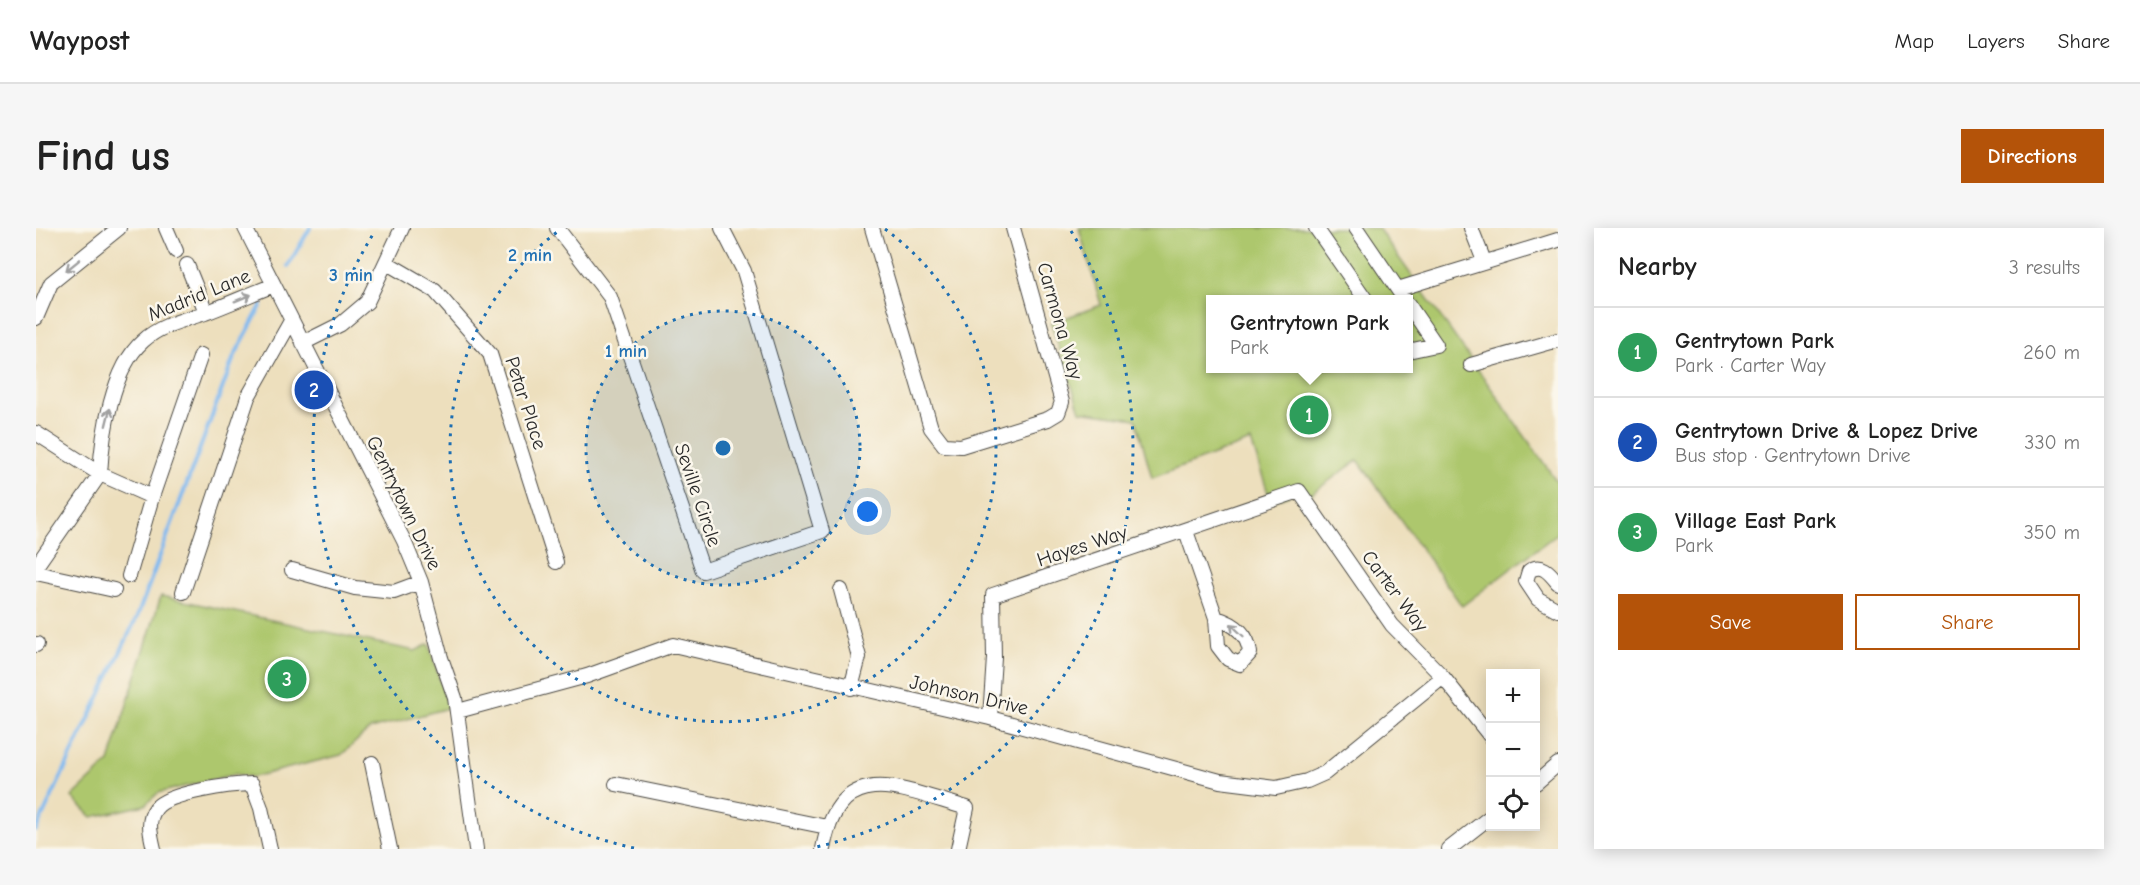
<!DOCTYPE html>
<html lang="en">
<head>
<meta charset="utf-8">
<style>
	:root { --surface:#fff; --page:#f6f6f6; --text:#222; --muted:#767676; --line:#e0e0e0; --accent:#b45309 }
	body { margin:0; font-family:"Comic Neue",sans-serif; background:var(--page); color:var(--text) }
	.controls { position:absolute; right:18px; bottom:18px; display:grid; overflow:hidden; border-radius:0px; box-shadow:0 3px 15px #0003 }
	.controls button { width:54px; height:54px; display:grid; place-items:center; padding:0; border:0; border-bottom:2px solid var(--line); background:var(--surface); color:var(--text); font:30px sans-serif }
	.you { position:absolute; left:832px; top:284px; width:21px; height:21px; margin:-15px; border:4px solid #fff; border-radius:50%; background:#1a73e8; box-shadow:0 0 0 9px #1a73e833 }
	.badge { display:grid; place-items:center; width:39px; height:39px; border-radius:50%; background:var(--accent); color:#fff; font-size:20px; font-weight:700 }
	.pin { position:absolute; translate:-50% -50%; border:3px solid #fff; box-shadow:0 2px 6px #0006 }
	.popup { position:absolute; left:1170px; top:67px; width:207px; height:78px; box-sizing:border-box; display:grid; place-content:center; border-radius:0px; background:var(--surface); filter:drop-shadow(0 2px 4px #0005); font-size:20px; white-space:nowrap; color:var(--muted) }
	.popup b { font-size:22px; color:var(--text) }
	.popup::after { content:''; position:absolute; left:50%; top:100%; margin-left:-12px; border:12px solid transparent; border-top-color:var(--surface) }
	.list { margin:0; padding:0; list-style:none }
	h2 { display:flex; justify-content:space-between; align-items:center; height:78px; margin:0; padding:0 24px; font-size:26px }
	h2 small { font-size:20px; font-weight:400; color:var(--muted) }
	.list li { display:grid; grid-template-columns:39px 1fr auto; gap:18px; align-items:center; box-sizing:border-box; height:90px; padding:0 24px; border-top:2px solid var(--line) }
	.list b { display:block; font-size:22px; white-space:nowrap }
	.list p { margin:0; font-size:20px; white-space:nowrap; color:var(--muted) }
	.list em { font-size:20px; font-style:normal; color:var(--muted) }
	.actions { display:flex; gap:12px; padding:18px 24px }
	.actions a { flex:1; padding:14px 0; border:2px solid var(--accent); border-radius:0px; text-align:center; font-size:21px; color:var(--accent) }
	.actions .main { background:var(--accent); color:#fff }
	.icon { flex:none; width:33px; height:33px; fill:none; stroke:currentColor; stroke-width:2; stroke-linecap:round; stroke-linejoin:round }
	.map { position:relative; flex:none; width:1522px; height:621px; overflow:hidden; border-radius:0px }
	header { display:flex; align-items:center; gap:36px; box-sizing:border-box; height:84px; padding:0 30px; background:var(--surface); border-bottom:2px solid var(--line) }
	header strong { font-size:28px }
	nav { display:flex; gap:33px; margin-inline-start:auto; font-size:21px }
	.intro { display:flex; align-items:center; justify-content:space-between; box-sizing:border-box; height:144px; padding:0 36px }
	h1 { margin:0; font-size:42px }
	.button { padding:15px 27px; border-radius:0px; background:var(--accent); color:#fff; font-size:21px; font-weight:700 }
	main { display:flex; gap:36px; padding:0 36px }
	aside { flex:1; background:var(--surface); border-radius:0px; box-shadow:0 3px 15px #0003 }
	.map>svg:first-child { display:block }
</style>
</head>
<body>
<header>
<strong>Waypost</strong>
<nav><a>Map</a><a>Layers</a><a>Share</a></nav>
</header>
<div class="intro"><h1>Find us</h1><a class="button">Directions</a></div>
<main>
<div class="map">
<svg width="1522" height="621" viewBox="0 0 1522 621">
	<rect width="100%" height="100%" fill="#fbf7ec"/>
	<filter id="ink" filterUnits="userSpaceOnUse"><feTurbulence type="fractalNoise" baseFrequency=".0167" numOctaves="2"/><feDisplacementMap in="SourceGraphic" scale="12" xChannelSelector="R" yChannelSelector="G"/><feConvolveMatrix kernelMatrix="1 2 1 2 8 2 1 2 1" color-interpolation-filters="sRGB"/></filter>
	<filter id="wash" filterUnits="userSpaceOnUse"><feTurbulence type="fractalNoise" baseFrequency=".008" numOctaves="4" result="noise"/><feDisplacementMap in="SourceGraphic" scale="24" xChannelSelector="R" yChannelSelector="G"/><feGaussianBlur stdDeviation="1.35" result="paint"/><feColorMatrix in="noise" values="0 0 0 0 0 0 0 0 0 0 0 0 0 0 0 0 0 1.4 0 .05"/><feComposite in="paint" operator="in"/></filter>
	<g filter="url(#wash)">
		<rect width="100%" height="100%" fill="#eddfbd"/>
		<path fill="#adc76d" stroke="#6c794c" stroke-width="1.5" fill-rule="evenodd" d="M1043 0H1342L1522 255V305L1426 378 1322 232 1268 271 1263 263 1235 274 1215 213 1116 250 1100 191 1044 183 1015 95 1065 77ZM1174 72H1372V140H1174Z
			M125 368 379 423 393 416 412 480 334 501 305 527 217 549 199 546 122 565 109 577 56 589 36 569 73 534Z"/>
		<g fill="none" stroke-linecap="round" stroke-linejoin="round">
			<path stroke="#7fb9f0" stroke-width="4" d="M252 38 274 0
				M0 602 101 389 198 129 226 76"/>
		</g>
	</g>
	<g filter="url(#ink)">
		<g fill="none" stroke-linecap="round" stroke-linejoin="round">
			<defs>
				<path id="minor" d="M130 0 140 23
					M209 0 368 313 385 354 405 430 419 470 440 621
					M521 0 574 69 667 343 786 303 708 43 686 0
					M836 0 895 200 908 217 925 218 1012 191 1022 185 1026 174 977 0
					M1280 0 1330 72
					M1320 0 1369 72
					M1435 0 1448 33
					M351 35 399 63 454 126 520 334
					M151 37 170 84
					M1362 61 1522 12
					M1372 76 1400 117 1372 123
					M0 90 15 55 83 0
					M267 115 305 96 331 74 366 0
					M1435 137 1522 112
					M0 205 64 246 116 269 93 348
					M64 246C66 208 76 140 107 113 124 97 148 92 169 85 193 76 215 66 238 57
					M116 269 165 127
					M1150 303 1180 390 1182 418 1192 431 1204 436 1214 425C1212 405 1197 395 1180 390
					M1 337 64 246
					M256 342 319 360 358 364 385 354
					M0 345 78 362
					M1522 355C1514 345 1506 334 1493 343L1490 353 1502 371 1522 382
					M805 362 823 429 815 460
					M147 364 212 169 255 93
					M0 417 1 416
					M422 483 551 448 637 417 954 490 1184 553 1240 560 1271 553 1289 545 1407 449
					M954 490 958 430 957 367 1263 263 1356 397 1407 449 1454 508
					M336 535 354 621
					M1500 555 1522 536
					M580 556 791 599
					M118 621C115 607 110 593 120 580 131 565 197 556 216 556L225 580 234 621
					M787 621C804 528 867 562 931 580L922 621
					M1413 621 1454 589"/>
			</defs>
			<use href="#minor" stroke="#484641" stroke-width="16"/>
			<use href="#minor" stroke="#fff" stroke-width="14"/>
		</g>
		<defs><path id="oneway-shaft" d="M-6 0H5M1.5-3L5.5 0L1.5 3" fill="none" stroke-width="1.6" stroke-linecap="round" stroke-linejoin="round" transform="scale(1.5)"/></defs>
		<g stroke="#a0a0a0">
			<use href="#oneway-shaft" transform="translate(37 37) rotate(141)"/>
			<use href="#oneway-shaft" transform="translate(207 70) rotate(-22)"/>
			<use href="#oneway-shaft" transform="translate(72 189) rotate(-76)"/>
			<use href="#oneway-shaft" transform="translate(1201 402) rotate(-136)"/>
		</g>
	</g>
	<circle cx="687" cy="220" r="137" fill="#1f6fb2" fill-opacity=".12"/>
	<g fill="none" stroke="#1f6fb2" stroke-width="3" stroke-dasharray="3 6">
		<circle cx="687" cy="220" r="137"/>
		<path d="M849 1A273 273 0 1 1 525 1"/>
		<path d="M598 620A410 410 0 0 1 339 3M1035 3A410 410 0 0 1 776 620"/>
	</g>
	<g text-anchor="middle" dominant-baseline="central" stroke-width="5" stroke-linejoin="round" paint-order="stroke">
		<g font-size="20" fill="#2b2b2b" stroke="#fbf7ec">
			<text transform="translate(163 67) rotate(-22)">Madrid Lane</text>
			<text transform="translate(1024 93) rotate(74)">Carmona Way</text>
			<text transform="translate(490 175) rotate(72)">Petar Place</text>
			<text transform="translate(662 267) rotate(71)">Seville Circle</text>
			<text transform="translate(368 275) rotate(64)">Gentrytown Drive</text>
			<text transform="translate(1046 318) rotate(-18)">Hayes Way</text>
			<text transform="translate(1359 363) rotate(53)">Carter Way</text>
			<text transform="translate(933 467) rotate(13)">Johnson Drive</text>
		</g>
	</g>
	<circle cx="687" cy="220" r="9" fill="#1f6fb2" stroke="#fbf7ec" stroke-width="3"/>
	<g font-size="18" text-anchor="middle" font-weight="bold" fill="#1f6fb2" stroke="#fbf7ec" stroke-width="5" stroke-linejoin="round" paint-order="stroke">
		<text x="494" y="33">2 min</text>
		<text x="315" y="53">3 min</text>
		<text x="590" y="129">1 min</text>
	</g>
</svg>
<div class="controls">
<button>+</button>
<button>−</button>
<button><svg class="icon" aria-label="locate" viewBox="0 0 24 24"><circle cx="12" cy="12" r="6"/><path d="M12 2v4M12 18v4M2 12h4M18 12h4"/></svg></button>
</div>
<div class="you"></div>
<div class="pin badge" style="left:1273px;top:187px;background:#2e9e5b">1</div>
<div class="popup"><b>Gentrytown Park</b>Park</div>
<div class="pin badge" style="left:278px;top:162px;background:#1a4fb4">2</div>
<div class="pin badge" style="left:251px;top:451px;background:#2e9e5b">3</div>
</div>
<aside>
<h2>Nearby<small>3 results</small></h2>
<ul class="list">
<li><span class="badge" style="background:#2e9e5b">1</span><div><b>Gentrytown Park</b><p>Park · Carter Way</p></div><em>260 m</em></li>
<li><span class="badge" style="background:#1a4fb4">2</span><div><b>Gentrytown Drive &amp; Lopez Drive</b><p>Bus stop · Gentrytown Drive</p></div><em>330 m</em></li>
<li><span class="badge" style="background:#2e9e5b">3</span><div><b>Village East Park</b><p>Park</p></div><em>350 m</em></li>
</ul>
<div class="actions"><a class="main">Save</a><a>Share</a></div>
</aside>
</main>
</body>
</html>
